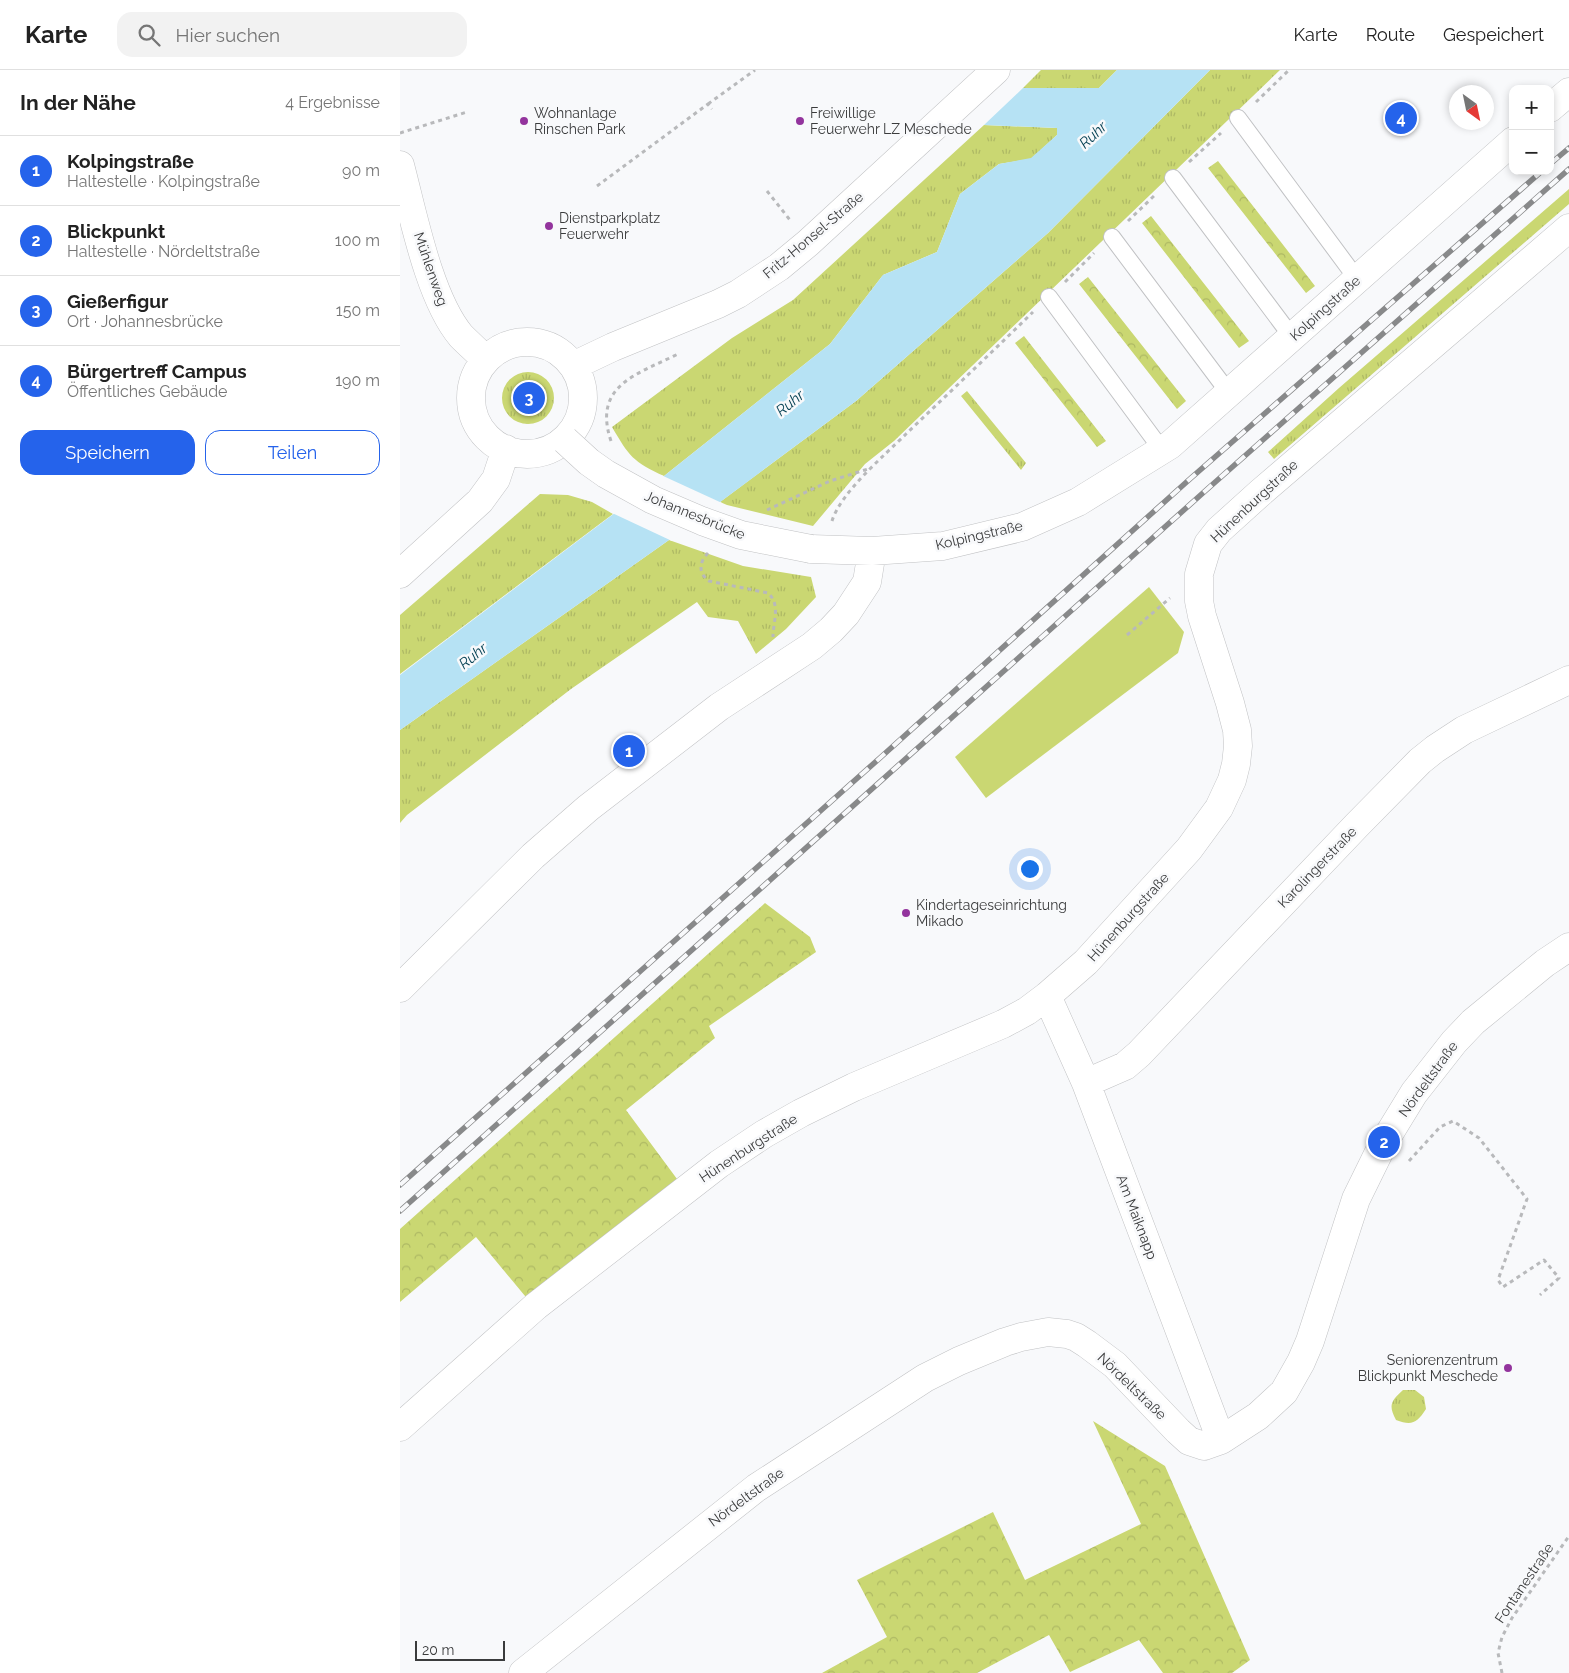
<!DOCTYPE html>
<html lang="de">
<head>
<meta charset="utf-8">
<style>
	:root { --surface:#fff; --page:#f2f2f2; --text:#222; --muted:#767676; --line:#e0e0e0; --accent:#2563eb }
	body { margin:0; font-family:Raleway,sans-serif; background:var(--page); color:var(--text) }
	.controls { position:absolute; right:15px; top:15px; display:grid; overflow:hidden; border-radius:10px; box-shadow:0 2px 8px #0003 }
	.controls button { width:45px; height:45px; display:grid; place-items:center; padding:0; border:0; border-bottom:1px solid var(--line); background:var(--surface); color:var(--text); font:25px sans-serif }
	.compass { position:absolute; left:1049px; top:15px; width:45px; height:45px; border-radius:50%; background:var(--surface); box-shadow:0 2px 8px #0003; rotate:147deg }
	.scale { position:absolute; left:15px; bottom:12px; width:90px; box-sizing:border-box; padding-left:5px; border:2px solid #3a3b3c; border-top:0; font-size:14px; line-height:18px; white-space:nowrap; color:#3a3b3c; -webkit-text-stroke:4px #f8f9fb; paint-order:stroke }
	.you { position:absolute; left:629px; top:798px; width:18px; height:18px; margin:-12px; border:4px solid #fff; border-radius:50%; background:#1a73e8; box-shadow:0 0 0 8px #1a73e833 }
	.badge { display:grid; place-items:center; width:32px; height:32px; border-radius:50%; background:var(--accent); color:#fff; font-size:16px; font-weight:700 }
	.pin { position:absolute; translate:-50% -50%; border:2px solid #fff; box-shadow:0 1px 5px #0006 }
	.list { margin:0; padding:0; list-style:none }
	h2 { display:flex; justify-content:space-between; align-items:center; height:65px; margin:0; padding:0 20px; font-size:21px }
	h2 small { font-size:16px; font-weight:400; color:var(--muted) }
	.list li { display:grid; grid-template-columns:32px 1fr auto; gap:15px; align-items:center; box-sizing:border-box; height:70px; padding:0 20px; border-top:1px solid var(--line) }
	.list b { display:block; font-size:19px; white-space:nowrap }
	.list p { margin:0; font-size:16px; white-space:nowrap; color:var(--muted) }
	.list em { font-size:16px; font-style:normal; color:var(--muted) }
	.actions { display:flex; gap:10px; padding:15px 20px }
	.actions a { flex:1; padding:11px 0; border:1px solid var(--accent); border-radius:15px; text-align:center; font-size:18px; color:var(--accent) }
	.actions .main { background:var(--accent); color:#fff }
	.icon { flex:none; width:28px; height:28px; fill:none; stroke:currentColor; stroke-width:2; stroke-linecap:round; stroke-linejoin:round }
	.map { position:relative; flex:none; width:1169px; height:1603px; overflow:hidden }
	header { display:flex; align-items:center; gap:30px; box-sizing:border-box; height:70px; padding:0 25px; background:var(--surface); border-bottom:1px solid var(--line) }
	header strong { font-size:24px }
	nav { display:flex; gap:28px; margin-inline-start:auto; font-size:18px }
	.search { width:350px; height:45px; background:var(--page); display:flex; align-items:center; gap:12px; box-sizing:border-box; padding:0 18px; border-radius:15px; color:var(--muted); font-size:19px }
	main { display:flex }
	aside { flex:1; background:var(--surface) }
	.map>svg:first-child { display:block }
</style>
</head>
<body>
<header>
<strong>Karte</strong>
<div class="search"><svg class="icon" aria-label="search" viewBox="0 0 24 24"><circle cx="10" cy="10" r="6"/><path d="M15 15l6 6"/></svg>Hier suchen</div>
<nav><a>Karte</a><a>Route</a><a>Gespeichert</a></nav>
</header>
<main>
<aside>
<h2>In der Nähe<small>4 Ergebnisse</small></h2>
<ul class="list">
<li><span class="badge">1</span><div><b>Kolpingstraße</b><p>Haltestelle · Kolpingstraße</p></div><em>90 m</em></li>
<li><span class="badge">2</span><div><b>Blickpunkt</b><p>Haltestelle · Nördeltstraße</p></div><em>100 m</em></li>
<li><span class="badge">3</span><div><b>Gießerfigur</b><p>Ort · Johannesbrücke</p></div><em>150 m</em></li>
<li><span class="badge">4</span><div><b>Bürgertreff Campus</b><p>Öffentliches Gebäude</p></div><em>190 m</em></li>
</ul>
<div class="actions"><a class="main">Speichern</a><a>Teilen</a></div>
</aside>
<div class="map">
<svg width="1169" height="1603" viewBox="0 0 1169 1603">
	<defs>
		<pattern id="grass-tufts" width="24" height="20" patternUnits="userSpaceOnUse" patternTransform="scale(1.25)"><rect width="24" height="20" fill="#cad772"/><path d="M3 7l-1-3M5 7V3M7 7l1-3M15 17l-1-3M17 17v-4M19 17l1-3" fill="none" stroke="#aeb964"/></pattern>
		<pattern id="forest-crowns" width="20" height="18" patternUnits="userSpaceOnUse" patternTransform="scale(1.25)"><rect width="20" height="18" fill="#cad772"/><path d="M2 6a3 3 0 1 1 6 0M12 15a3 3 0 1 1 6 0" fill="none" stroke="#aeb964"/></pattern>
	</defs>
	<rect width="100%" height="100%" fill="#f8f9fb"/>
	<path fill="url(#grass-tufts)" d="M641 0H717L699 18H623Z
		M810 0H880L494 371 465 394 413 456 327 435 320 432 456 331 648 163Z
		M584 55 657 58V65L631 89 599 94 560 124 537 182 483 205 430 274 264 406C233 392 229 386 212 357L332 268 393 230Z
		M1169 119V134L874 389 868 382 939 318Z
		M102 328a26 26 0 1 1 52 0a26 26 0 1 1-52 0Z
		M567 321 626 393 621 400 561 326Z
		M140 424 168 425 192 432 213 444 0 604V545Z
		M269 470 343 496 411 507 416 527 386 559 356 584 338 551 308 547 297 532 171 619 7 745 0 753V660Z
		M1003 1320H1015L1024 1327 1026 1339C1017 1353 1012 1356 996 1350 988 1335 991 1331 1003 1320Z"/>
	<path fill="url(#forest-crowns)" d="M818 91 915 216 906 223 808 98Z
		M751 146 849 271 839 278 742 153Z
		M688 207 786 331 777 339 679 214Z
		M624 266 706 371 697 377 615 273Z
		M365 833 410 867 416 882 309 956 315 968 226 1040 280 1113 130 1232 76 1167 0 1232V1159Z
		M693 1351 765 1396 850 1590 832 1603H763L739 1570 670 1602 649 1565 577 1603H422L487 1567 457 1510 593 1442 625 1510 741 1454Z"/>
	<path fill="#cad772" d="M749 517 784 562 778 583 586 728 555 687Z"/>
	<path fill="#b6e2f4" d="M717 0H810L648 163 456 331 269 470 0 660V605L264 406 430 274 483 205 537 182 560 124 599 94 631 88 657 65V58L584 55 623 18H699Z"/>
	<path fill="#f8f9fb" d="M261 405 322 433 272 471 210 442Z"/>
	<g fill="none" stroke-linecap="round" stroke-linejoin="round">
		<defs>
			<path id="lane" d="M838 48 957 209
				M773 108 892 267
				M712 167 829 323
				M649 227 762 380"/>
			<path id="street" d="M1150 38 1169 22
				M0 95C13 144 29 228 61 266 69 274 78 282 86 290
				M71 328a56 56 0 1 1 112 0a56 56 0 1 1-112 0Z
				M173 296 213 277 318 234 338 224 379 197 408 173 596 0
				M411 479 472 481 543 476 622 457 678 432 770 375 1113 71
				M0 504 80 431 96 409 106 379
				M0 918 133 786 188 738 319 637 412 576 431 560 446 544 467 512 472 481
				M647 926 686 1013 821 1370
				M686 1013 725 996 739 984 957 755 1020 691 1035 679 1064 660 1169 610
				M0 1357 136 1236 319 1094 364 1064 401 1043 454 1017 603 954 627 941 647 926 686 892 789 779 819 738 832 710 836 694 838 676 837 660 830 633 802 546 799 531V504L808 474 819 460 860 423 1169 158
				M123 1603 356 1418 525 1308 559 1291 605 1272 621 1267 648 1262 667 1264 676 1267 687 1274 715 1295 778 1361 789 1371 804 1376 821 1370 858 1346 884 1322 901 1292 910 1271 956 1129 984 1072 1014 1023 1054 972 1073 952 1145 893 1169 877"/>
		</defs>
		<use href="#lane" stroke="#c1c2c4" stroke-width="18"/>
		<use href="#street" stroke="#c1c2c4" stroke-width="29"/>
		<path stroke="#b8b9bb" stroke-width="3" stroke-dasharray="4 4" stroke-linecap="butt" d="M856 32 889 0
			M308 34 355 0
			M0 63 67 42
			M789 92 821 63
			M197 116 308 34 312 39
			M367 121 390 150
			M728 151 756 124
			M665 212 694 183
			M211 371C192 315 238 304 278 284
			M367 440 430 411 471 398
			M432 451C441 422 484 386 506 364 548 324 591 283 633 242
			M308 483C299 492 298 503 309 511L368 523C381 534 373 552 373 567
			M727 565 770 528
			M1009 1091 1040 1057 1053 1051 1079 1068 1127 1129 1098 1210 1103 1217 1144 1190 1159 1208 1140 1225
			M1102 1603 1098 1583 1102 1567 1112 1548 1169 1466"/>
		<use href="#lane" stroke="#fff" stroke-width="16"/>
		<use href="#street" stroke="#fff" stroke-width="28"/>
		<defs>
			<path id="rail" d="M1150 94 1169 78
				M0 1115 481 687 791 408 1142 101
				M0 1141 804 422 1169 99"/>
		</defs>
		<use href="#rail" stroke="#88898a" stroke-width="5.5"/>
		<use href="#rail" stroke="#f8f9fb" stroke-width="4" stroke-dasharray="11" stroke-linecap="butt"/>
		<defs>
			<path id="street-bridge" d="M165 370 189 392 206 404 253 430 302 451 341 465 411 479"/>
		</defs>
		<use href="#street-bridge" stroke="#c1c2c4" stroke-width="29" stroke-linecap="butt"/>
		<use href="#street-bridge" stroke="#fff" stroke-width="28"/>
	</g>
	<g fill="#93349d" stroke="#f8f9fb" stroke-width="2">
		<circle cx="124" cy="51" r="5"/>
		<circle cx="400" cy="51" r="5"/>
		<circle cx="149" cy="156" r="5"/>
		<circle cx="506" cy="843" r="5"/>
		<circle cx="1108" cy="1298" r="5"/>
	</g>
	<g text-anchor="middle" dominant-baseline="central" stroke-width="5" stroke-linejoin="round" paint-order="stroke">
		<g font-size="14" fill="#3a3b3c" stroke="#f8f9fb" text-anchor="start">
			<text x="134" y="43">Wohnanlage<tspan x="134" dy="16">Rinschen Park</tspan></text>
			<text x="410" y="43">Freiwillige<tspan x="410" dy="16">Feuerwehr LZ Meschede</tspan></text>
			<text x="159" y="148">Dienstparkplatz<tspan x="159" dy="16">Feuerwehr</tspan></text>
			<text x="516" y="835">Kindertageseinrichtung<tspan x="516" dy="16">Mikado</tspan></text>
			<text x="1098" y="1290" text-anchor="end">Seniorenzentrum<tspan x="1098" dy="16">Blickpunkt Meschede</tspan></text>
		</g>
		<g font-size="14" fill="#3a3b3c" stroke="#f8f9fb">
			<text transform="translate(413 165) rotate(-40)">Fritz-Honsel-Straße</text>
			<text transform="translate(31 199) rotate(71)">Mühlenweg</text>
			<text transform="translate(925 238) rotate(-42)">Kolpingstraße</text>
			<text transform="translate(854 431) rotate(-43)">Hünenburgstraße</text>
			<text transform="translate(295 445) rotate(22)">Johannesbrücke</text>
			<text transform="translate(579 465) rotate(-13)">Kolpingstraße</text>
			<text transform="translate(917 797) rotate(-46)">Karolingerstraße</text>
			<text transform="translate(728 847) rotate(-48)">Hünenburgstraße</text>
			<text transform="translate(1028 1009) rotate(-54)">Nördeltstraße</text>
			<text transform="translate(348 1078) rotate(-33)">Hünenburgstraße</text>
			<text transform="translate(737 1147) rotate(69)">Am Maiknapp</text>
			<text transform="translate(732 1316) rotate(44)">Nördeltstraße</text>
			<text transform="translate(346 1427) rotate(-36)">Nördeltstraße</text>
			<text transform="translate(1124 1513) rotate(-56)">Fontanestraße</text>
		</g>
		<g font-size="15" font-style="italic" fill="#0a4557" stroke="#f8f9fb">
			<text transform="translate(693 65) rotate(-43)">Ruhr</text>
			<text transform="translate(390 333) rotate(-39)">Ruhr</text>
			<text transform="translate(73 586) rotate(-39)">Ruhr</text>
		</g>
	</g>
</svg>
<div class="controls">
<button>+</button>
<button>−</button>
</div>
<svg class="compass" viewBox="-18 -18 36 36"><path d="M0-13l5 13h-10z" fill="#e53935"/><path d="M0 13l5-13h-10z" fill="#767676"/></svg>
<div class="scale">20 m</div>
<div class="you"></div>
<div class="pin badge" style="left:229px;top:681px">1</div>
<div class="pin badge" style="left:984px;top:1072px">2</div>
<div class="pin badge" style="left:129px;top:328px">3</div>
<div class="pin badge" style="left:1001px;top:48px">4</div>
</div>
</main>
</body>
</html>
